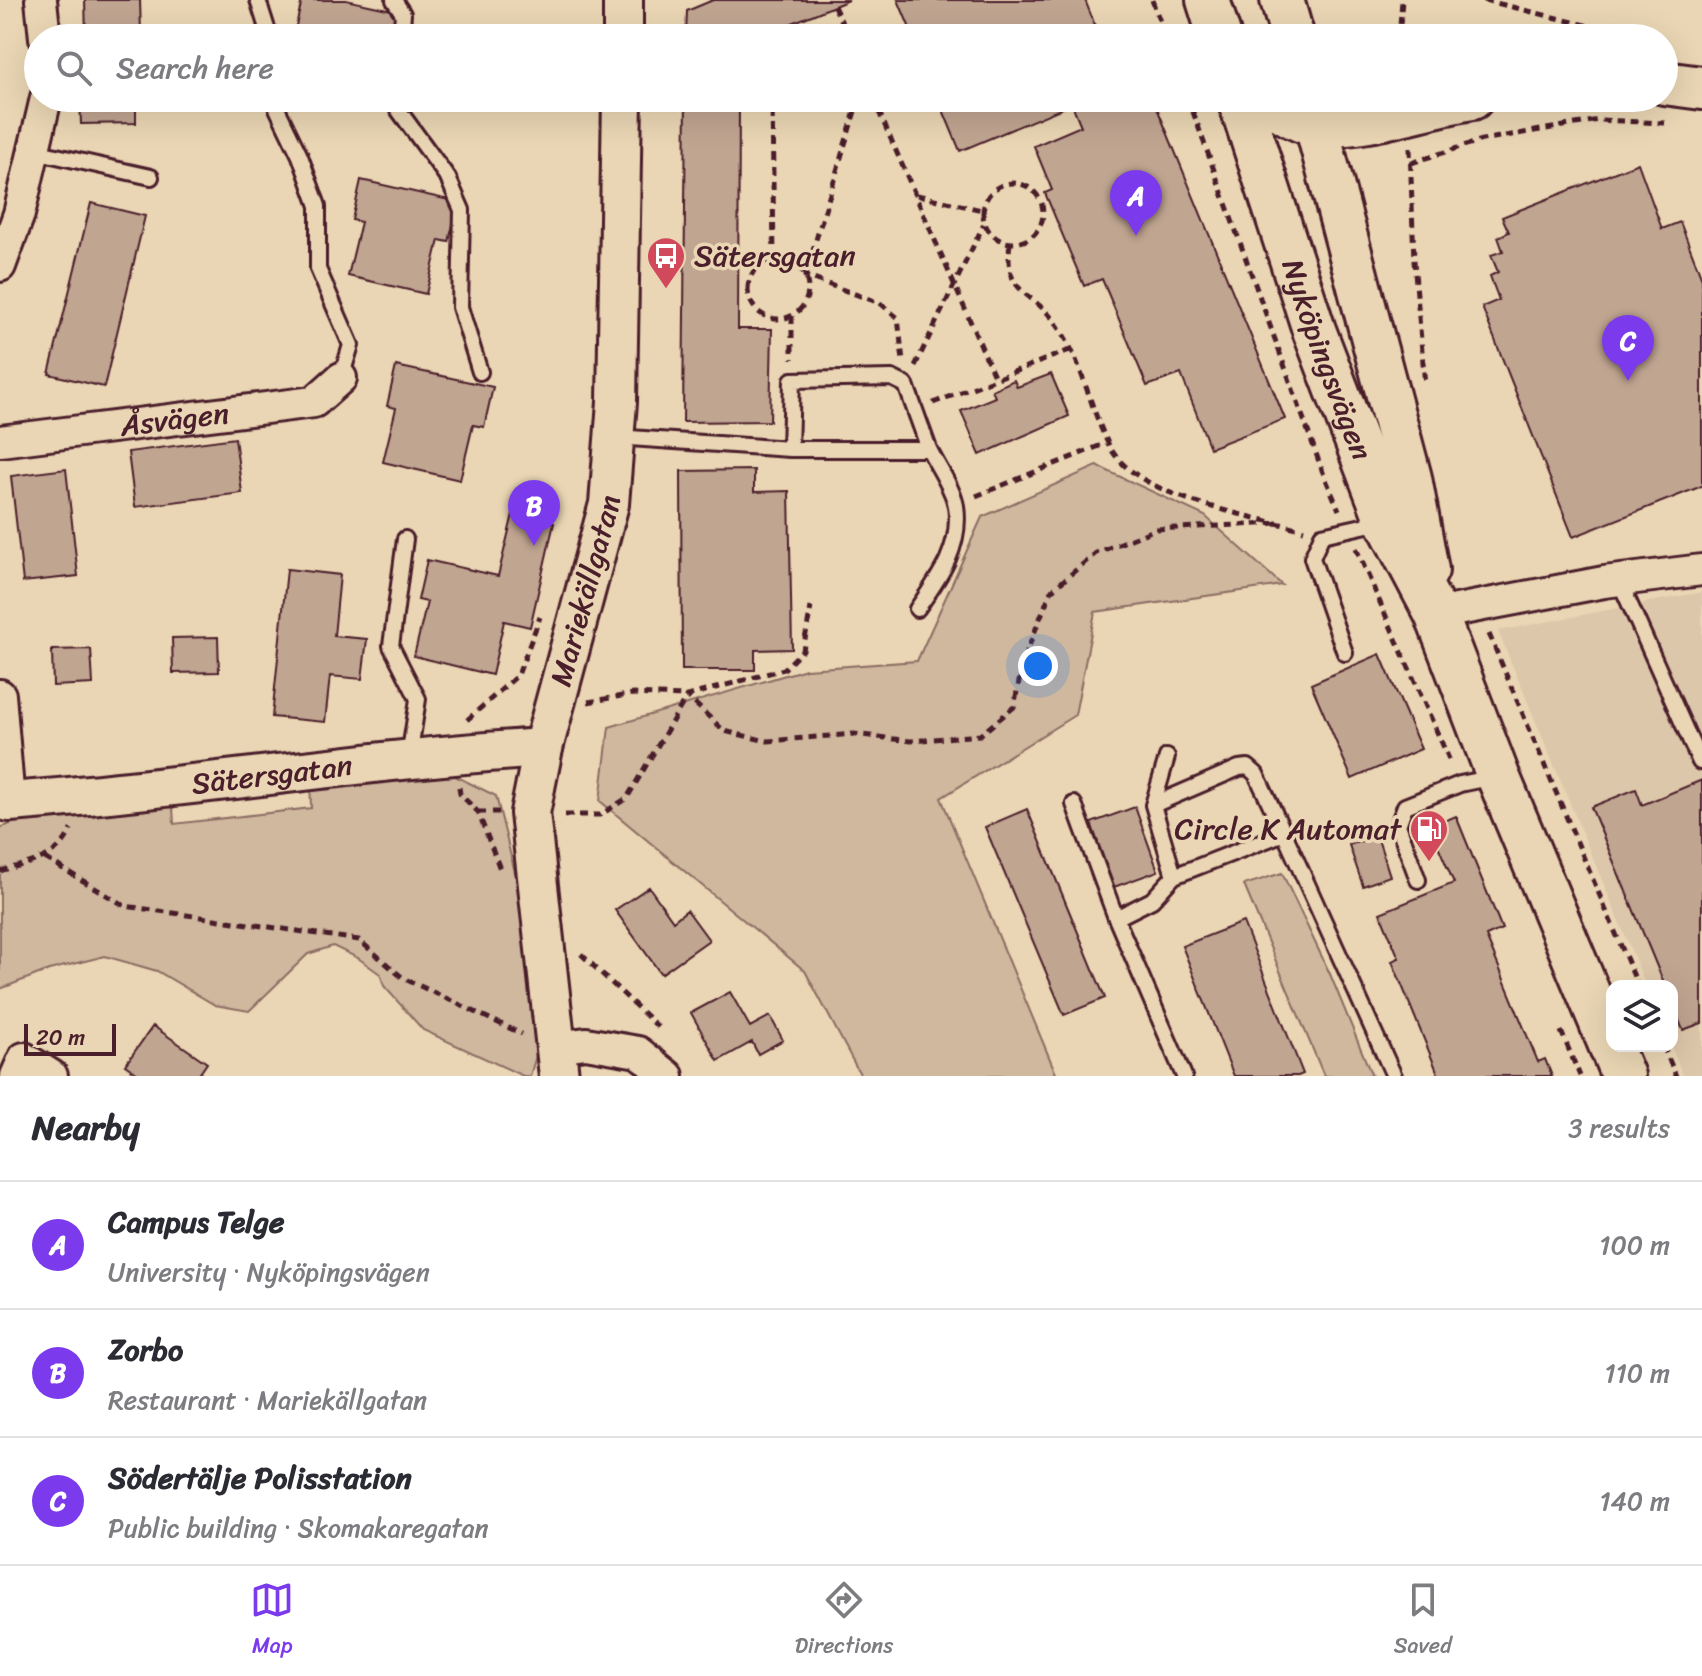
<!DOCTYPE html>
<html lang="en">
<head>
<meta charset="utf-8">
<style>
	:root { --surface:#fff; --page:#f2f2f3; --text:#2b2b33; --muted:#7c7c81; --line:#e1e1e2; --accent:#7c3aed }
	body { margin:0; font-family:Sriracha,sans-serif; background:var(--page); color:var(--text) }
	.controls { position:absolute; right:24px; bottom:24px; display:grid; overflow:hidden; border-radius:16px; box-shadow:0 8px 32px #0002 }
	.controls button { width:72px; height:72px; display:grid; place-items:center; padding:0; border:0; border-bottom:2px solid var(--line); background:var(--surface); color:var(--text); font:40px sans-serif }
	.scale { position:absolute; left:24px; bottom:20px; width:92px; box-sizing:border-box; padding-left:8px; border:4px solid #4a1f2b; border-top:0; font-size:22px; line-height:28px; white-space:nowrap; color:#4a1f2b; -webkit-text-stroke:6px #ead6b4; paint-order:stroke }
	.you { position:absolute; left:1038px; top:666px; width:28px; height:28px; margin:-20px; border:6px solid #fff; border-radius:50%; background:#1a73e8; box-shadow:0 0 0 12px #1a73e833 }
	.badge { display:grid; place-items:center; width:52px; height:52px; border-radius:50%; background:var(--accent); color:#fff; font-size:26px; font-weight:700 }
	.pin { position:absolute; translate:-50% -66px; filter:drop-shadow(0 2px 4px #0008) }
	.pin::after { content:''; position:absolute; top:42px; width:28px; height:24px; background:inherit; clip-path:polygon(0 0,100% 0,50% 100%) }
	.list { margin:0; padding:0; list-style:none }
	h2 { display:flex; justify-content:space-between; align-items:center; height:104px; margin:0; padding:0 32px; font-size:34px }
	h2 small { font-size:26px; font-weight:400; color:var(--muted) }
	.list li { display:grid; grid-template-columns:52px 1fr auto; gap:24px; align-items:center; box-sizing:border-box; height:128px; padding:0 32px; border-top:2px solid var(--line) }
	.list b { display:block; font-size:30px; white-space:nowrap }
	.list p { margin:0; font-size:26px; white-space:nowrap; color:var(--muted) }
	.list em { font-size:26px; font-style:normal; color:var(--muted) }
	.icon { flex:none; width:44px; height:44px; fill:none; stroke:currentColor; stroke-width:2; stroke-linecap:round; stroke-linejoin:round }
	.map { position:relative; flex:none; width:1702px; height:1076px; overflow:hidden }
	.search { position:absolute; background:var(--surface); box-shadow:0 8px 32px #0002; left:24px; right:24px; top:24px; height:88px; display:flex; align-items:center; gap:20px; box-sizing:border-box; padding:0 28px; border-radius:44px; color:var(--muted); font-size:30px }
	.sheet { height:488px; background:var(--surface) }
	nav { display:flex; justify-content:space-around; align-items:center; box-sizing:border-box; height:112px; border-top:2px solid var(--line); background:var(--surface); font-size:22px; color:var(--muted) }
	nav a { display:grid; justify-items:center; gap:4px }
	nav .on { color:var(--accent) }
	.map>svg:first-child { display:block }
</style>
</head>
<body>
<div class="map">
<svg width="1702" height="1076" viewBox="0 0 1702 1076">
	<rect width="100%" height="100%" fill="#ead6b4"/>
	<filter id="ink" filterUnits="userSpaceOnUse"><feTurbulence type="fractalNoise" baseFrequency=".0125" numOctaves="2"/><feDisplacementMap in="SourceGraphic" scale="16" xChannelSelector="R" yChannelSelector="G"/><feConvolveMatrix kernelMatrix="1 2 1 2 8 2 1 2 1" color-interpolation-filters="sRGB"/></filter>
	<g filter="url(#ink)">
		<path fill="#ddc7aa" d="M1702 592V1076H1683L1671 1046 1672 986H1646L1498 631Z"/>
		<path fill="#cfb89e" stroke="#8c6c64" stroke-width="2" d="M1097 466 1205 516 1282 585 1095 612 1075 715 941 798 1057 1076H861L805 971 600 801 609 727 806 669 917 661 982 517Z
			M447 772 496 796 522 901 538 1049 530 1076H523L423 1030 384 986 380 974 358 958 333 946 308 954 249 1011 215 1005 157 971 105 956 49 970 0 989V828L42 812 172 791 174 824 311 808 310 775Z
			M1282 873 1330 974 1372 1076H1324L1244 885Z"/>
		<path fill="#c0a591" stroke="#4a1f2b" stroke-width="2" d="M85 0H140L141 33 86 34Z
			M302 0H346L401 12 395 38H302L304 32 295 30Z
			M713 0H849L755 38H686L687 11Z
			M898 0H1085L1100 38H914Z
			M78 34H134V38H79Z
			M80 98H136V123L81 124Z
			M339 98H370L368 105Z
			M686 98H739L738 329H772L770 421 683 422Z
			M938 98H1153L1285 419 1210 448 1181 374 1147 386 1102 279 1084 286 1045 193 1052 190 1034 146 1081 126 1072 104 960 151Z
			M1638 163 1662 229 1680 222 1702 279V486L1573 537 1482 307 1499 300 1490 276 1498 272 1491 255 1503 251 1498 237 1509 232 1502 217Z
			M361 180 458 202 449 242 439 240 426 294 348 276 361 222 352 220Z
			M91 203 145 216 104 387 49 374Z
			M396 366 493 387 484 427 473 425 460 480 383 462 396 408 387 406Z
			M1051 374 1069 416 980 455 961 411 995 397 992 390 1014 380 1017 387Z
			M235 438 242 493 135 507 128 452Z
			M66 469 78 576 23 582 11 476Z
			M754 470V492L789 491 792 649 755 650V670H682L681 471Z
			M513 514 554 523 530 627 504 621 492 675 414 656 427 602 418 600 427 560 498 576Z
			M287 569 340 575 334 636 367 639 362 679 330 676 325 722 272 717Z
			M218 637 219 672 173 673 172 638Z
			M91 649 93 684 53 686 52 650Z
			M1380 654 1421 749 1352 779 1311 684Z
			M1702 780V1023L1683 1030 1672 1004V986H1665L1591 807 1636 789 1642 805Z
			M1135 807 1158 871 1114 887 1091 823Z
			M1027 809 1105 998 1064 1015 985 827Z
			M1456 816 1502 929 1486 936 1538 1062 1545 1059 1552 1076H1439L1392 961 1399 958 1380 913 1454 883 1430 827Z
			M1377 836 1390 876 1363 886 1349 845Z
			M649 887 673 921 687 910 709 940 661 974 615 910Z
			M1243 922 1303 1074 1298 1076H1234L1182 946Z
			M730 992 750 1027 770 1016 783 1040 758 1054 752 1042 718 1061 691 1013Z
			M153 1026 207 1063 198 1076H141L125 1065Z"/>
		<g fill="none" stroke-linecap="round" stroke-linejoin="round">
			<defs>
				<path id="service" d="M258 0 270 38
					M394 0 403 14 401 38
					M272 98 300 156 318 206V269L351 345 341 378
					M394 98 397 108 448 178 462 210 460 307 480 372
					M34 151 151 177
					M615 437 790 449H929C937 466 953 488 956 506 962 547 939 578 917 609
					M790 449 792 380 892 378 906 385 929 449
					M405 539 391 646 418 699 409 757
					M1619 580 1700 762
					M1345 653 1312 558 1322 535 1385 521
					M1074 804 1116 918
					M1153 805 1167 757
					M1174 876 1153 805 1239 768 1248 767 1256 774 1284 833
					M1418 880 1398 825 1405 806 1460 784 1494 777
					M1184 1076 1116 918 1152 900 1174 876 1284 833 1394 1076"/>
				<g id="minor">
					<path d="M41 0 45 38"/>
					<path d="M0 266 19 214 46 98"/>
					<path id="s1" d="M0 441 314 402 341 378"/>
					<path d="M1436 614 1604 582 1702 570"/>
					<path d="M0 695 9 802"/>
					<path d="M556 1047 586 1043 638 1052 668 1076"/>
					<path d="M16 1076 24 1058 52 1076"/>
				</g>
				<g id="tertiary">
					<path d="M623 38V0"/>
					<path id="s2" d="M0 799 9 802C187 789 364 759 543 748"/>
					<path id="s3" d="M559 1076 530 813 543 748 609 504 617 402 622 98"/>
				</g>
				<g id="secondary">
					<path d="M1208 0 1220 38"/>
					<path d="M1282 0 1293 38"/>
					<path d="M1664 83 1702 88"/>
					<path id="s4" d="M1239 98 1314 330 1387 521 1436 614 1498 776 1623 1076"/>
					<path d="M1263 98C1279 108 1300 124 1319 125 1369 127 1422 106 1472 98"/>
					<path d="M1309 98 1410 478 1427 570"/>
				</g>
			</defs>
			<use href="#service" stroke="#4a1f2b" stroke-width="20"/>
			<use href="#minor" stroke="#4a1f2b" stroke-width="36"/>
			<use href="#tertiary" stroke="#4a1f2b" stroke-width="44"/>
			<use href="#secondary" stroke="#4a1f2b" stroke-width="48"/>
			<path stroke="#4a1f2b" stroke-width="5" stroke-dasharray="8 6" stroke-linecap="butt" d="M1152 0 1166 38
				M1484 0 1638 38
				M834 6 849 38
				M1399 38 1402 0
				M772 98 774 260
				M859 98 805 276 880 303 898 318 903 361
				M873 98 995 378
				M1188 98 1322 470 1339 510
				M1410 148 1414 261 1425 385
				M1411 163 1482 140 1599 120 1665 123
				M983 213a30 30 0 1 1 60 0a30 30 0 1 1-60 0Z
				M917 195 982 210
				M1010 243C1003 297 1033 289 1058 326 1083 362 1090 411 1111 449 1141 500 1251 515 1304 530
				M748 289a30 30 0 1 1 60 0a30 30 0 1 1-60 0Z
				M792 316V359
				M915 366 984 224
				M933 403 1070 350
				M976 496 1109 442
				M1356 548 1449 759
				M1489 634 1638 986
				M588 702 633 694 687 696 784 669 803 650 811 607
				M467 720 518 675 540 617
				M459 787 460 794 478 812 500 869
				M478 812H499
				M565 815H600L627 798 687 696 724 731 767 741 854 734 911 741 980 735 1014 707 1023 661 1051 591 1096 553 1156 529 1279 523
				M45 858 125 906 359 940 403 978 522 1034
				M0 871C27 863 60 859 71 829
				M581 954 658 1027
				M1561 1031 1580 1076
				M1663 1046 1676 1076"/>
			<use href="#service" stroke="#ead6b4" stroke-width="14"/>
			<use href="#minor" stroke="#ead6b4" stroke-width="30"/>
			<use href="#tertiary" stroke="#ead6b4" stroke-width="38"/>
			<use href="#secondary" stroke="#ead6b4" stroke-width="42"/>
		</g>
	</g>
	<defs>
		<symbol id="bus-pin" viewBox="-11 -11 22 30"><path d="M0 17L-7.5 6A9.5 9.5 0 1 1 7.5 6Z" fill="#d1495b" stroke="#ead6b4"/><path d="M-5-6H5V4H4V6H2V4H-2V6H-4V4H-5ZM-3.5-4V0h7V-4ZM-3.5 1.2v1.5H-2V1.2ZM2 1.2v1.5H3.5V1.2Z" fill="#fff"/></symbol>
		<symbol id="fuel-pin" viewBox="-11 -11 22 30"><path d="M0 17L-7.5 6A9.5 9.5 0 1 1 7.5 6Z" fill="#d1495b" stroke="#ead6b4"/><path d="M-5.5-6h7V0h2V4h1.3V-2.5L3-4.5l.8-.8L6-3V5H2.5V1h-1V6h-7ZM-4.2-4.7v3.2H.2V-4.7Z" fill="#fff"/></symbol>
	</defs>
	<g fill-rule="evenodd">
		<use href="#bus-pin" x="644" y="234" width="44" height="60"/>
		<use href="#fuel-pin" x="1407" y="807" width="44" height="60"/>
	</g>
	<g text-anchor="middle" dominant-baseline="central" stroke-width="7" stroke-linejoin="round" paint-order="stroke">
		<g font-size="30" fill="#4a1f2b" stroke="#ead6b4" text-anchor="start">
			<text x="694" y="256">Sätersgatan</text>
			<text x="1401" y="829" text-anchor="end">Circle K Automat</text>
		</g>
		<g font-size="30" fill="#4a1f2b" stroke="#ead6b4">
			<text stroke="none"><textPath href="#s4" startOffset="276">Nyköpingsvägen</textPath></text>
			<text stroke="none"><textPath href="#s1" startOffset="176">Åsvägen</textPath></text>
			<text stroke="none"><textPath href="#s3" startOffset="494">Mariekällgatan</textPath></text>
			<text stroke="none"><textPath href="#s2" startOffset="274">Sätersgatan</textPath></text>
		</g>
	</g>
</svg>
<div class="controls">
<button><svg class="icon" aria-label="layers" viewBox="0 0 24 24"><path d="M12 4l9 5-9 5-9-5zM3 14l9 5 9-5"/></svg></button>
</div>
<div class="scale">20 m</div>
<div class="you"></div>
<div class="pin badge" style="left:1136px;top:236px">A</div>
<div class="pin badge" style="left:534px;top:546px">B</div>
<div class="pin badge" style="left:1628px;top:381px">C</div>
<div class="search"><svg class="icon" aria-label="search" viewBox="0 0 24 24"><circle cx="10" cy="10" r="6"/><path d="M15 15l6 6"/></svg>Search here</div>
</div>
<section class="sheet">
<h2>Nearby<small>3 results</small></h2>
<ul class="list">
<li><span class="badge">A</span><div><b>Campus Telge</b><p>University · Nyköpingsvägen</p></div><em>100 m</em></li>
<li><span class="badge">B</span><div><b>Zorbo</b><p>Restaurant · Mariekällgatan</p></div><em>110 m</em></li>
<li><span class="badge">C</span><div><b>Södertälje Polisstation</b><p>Public building · Skomakaregatan</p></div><em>140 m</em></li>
</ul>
</section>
<nav>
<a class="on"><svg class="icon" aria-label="map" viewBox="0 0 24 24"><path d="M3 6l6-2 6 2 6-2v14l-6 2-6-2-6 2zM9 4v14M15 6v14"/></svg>Map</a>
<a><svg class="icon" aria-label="directions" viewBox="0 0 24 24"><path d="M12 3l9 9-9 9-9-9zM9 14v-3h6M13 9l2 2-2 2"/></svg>Directions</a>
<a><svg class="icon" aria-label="saved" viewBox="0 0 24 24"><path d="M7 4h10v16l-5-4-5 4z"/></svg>Saved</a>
</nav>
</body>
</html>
